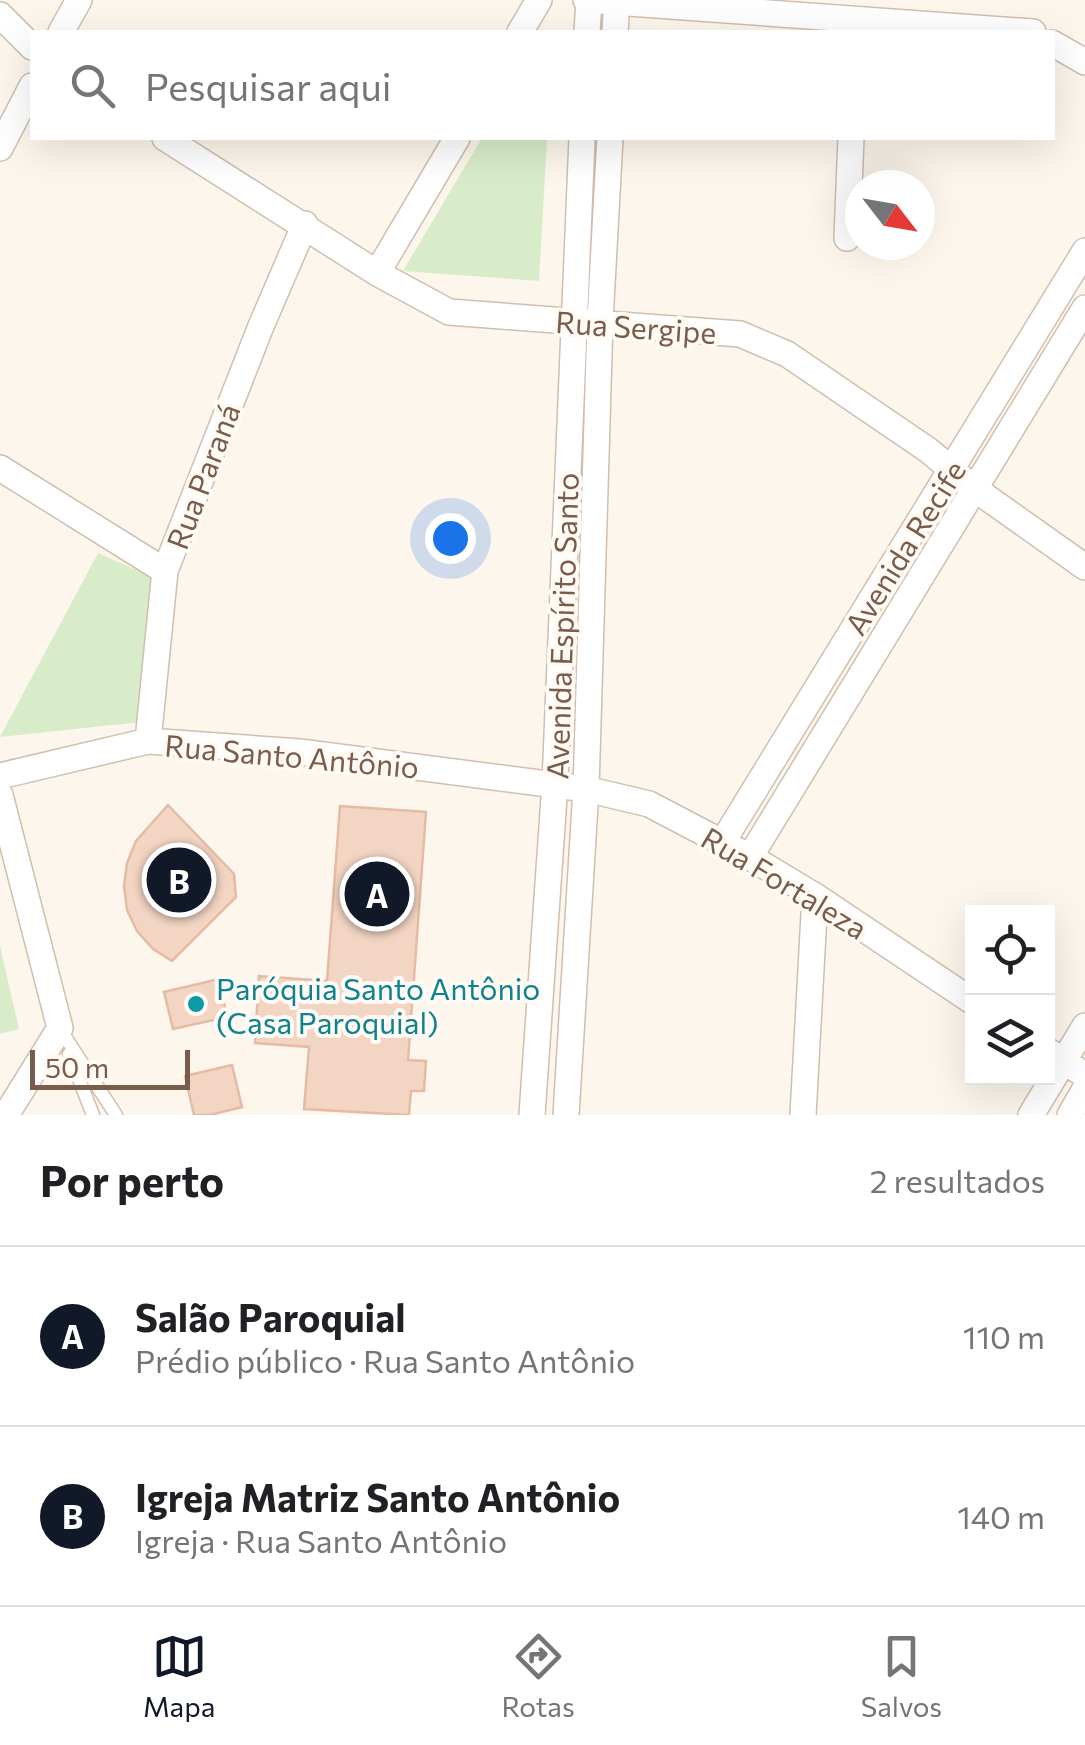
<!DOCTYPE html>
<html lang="pt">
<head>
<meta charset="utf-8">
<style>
	:root { --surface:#fff; --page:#f6f6f6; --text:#202124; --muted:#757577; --line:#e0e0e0; --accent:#111827 }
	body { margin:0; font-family:Commissioner,sans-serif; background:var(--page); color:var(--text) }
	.controls { position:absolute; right:30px; bottom:30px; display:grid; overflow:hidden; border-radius:0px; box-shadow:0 10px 40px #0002 }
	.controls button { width:90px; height:90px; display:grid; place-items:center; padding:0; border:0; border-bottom:2px solid var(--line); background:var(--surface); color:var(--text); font:50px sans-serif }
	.compass { position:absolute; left:845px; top:170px; width:90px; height:90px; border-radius:50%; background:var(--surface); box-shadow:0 10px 40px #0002; rotate:121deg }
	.scale { position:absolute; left:30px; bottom:25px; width:160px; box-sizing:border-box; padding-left:10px; border:5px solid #7a5c4d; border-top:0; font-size:28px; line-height:35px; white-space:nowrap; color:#7a5c4d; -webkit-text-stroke:8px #fffaf3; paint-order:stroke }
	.you { position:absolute; left:450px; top:538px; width:35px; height:35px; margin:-25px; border:8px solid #fff; border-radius:50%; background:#1a73e8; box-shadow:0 0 0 15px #1a73e833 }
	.badge { display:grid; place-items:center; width:65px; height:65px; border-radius:50%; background:var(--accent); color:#fff; font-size:32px; font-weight:700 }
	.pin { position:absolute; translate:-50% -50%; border:5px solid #fff; box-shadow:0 2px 10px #0006 }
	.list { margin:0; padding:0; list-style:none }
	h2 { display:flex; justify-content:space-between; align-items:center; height:130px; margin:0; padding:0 40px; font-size:42px }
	h2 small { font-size:32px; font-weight:400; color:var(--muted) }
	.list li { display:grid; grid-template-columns:65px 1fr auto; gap:30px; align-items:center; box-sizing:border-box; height:180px; padding:0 40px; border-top:2px solid var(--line) }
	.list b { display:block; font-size:38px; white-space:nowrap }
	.list p { margin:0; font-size:32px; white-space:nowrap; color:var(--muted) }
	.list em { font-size:32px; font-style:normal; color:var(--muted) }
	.icon { flex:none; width:55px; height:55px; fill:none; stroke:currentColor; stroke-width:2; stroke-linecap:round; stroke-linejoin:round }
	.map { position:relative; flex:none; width:1085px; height:1115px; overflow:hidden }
	.search { position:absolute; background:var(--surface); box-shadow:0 10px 40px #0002; left:30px; right:30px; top:30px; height:110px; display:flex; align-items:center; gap:25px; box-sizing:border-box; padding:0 35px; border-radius:0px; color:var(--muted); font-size:38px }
	.sheet { height:490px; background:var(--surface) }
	nav { display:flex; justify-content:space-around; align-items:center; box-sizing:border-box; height:140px; border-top:2px solid var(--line); background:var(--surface); font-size:28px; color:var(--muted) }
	nav a { display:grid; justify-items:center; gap:5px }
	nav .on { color:var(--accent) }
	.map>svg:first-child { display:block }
</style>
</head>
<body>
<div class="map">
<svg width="1085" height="1115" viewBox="0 0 1085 1115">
	<rect width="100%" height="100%" fill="#fdf6ec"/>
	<path fill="#d8ecc9" d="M482 138H547L539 281 403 271Z
		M98 553 157 579 141 722 0 737Z
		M0 946 19 1029 0 1034Z"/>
	<path fill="#f3d5c3" stroke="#e6bba3" stroke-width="2.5" d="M168 805 234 874 236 897 172 961 153 949 137 931 127 910 124 886 127 863 136 841Z
		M340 806 426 812 408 1060 426 1061 424 1091H411L409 1115 304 1109 309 1047 255 1043 259 976 327 981Z
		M219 979 227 1017 173 1029 164 992Z
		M232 1065 242 1107 210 1115H194L185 1076Z"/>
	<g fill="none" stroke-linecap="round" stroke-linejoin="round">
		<defs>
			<path id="service" d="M60 1029 116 1115
				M69 1054 93 1115"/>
			<path id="minor" d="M586 0 1033 32
				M0 15 32 47
				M61 32 79 0
				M520 32 539 0
				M587 32 589 0
				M615 32 617 0
				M1052 43 1085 62
				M165 138 377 273 449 312 740 334 787 354 928 450 975 489 1085 567
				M0 148 32 86
				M847 238 851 138
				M377 273 457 138
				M0 468 165 571
				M148 741 165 571 261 326 305 224
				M0 776 148 741 300 752 586 789 649 804 750 857 815 896 972 1001
				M0 795 60 1028 6 1115
				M722 843 1085 251
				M750 857 1085 308
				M1048 1051 1085 1075
				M532 1115 555 783 582 138
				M566 1115 586 789 600 321 610 138
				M803 1115 815 896
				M1031 1115 1085 1026
				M1070 1115 1085 1089"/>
		</defs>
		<use href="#service" stroke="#d1beb0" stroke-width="15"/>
		<use href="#minor" stroke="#d1beb0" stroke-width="28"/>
		<use href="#service" stroke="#fff" stroke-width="12"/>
		<use href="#minor" stroke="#fff" stroke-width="25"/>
	</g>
	<circle fill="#0f9aa8" stroke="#fffaf3" stroke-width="4" cx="196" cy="1004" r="10"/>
	<g text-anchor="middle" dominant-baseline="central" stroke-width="8" stroke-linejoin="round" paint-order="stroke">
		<g font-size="30" fill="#7a5c4d" stroke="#fffaf3">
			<text transform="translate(636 326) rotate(4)">Rua Sergipe</text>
			<text transform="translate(202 476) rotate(-69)">Rua Paraná</text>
			<text transform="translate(904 547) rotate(-58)">Avenida Recife</text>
			<text transform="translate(561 626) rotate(-88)">Avenida Espírito Santo</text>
			<text transform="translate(292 755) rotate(5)">Rua Santo Antônio</text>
			<text transform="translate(785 882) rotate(31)">Rua Fortaleza</text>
		</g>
		<g font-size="30" fill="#0d838f" stroke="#fffaf3" text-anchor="start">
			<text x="216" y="987">Paróquia Santo Antônio<tspan x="216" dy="34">(Casa Paroquial)</tspan></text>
		</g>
	</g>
</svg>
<div class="controls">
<button><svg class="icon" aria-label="locate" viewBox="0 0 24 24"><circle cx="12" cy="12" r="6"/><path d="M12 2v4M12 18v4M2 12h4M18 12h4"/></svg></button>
<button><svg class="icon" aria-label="layers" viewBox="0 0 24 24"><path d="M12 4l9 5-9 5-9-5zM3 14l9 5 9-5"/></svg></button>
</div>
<svg class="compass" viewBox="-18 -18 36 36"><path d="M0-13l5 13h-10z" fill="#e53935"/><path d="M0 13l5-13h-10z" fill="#757577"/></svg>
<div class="scale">50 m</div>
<div class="you"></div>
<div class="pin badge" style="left:377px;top:894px">A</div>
<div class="pin badge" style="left:179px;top:880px">B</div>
<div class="search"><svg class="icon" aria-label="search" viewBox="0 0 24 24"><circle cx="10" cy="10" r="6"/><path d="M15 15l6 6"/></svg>Pesquisar aqui</div>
</div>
<section class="sheet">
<h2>Por perto<small>2 resultados</small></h2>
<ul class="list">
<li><span class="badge">A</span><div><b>Salão Paroquial</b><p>Prédio público · Rua Santo Antônio</p></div><em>110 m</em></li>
<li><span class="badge">B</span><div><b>Igreja Matriz Santo Antônio</b><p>Igreja · Rua Santo Antônio</p></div><em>140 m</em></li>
</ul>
</section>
<nav>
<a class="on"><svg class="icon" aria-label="map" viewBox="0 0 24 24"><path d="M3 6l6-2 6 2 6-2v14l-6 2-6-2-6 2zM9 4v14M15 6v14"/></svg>Mapa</a>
<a><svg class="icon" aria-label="directions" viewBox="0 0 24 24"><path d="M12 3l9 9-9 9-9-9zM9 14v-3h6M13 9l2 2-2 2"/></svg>Rotas</a>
<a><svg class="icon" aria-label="saved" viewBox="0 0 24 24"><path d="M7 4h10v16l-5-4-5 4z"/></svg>Salvos</a>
</nav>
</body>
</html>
